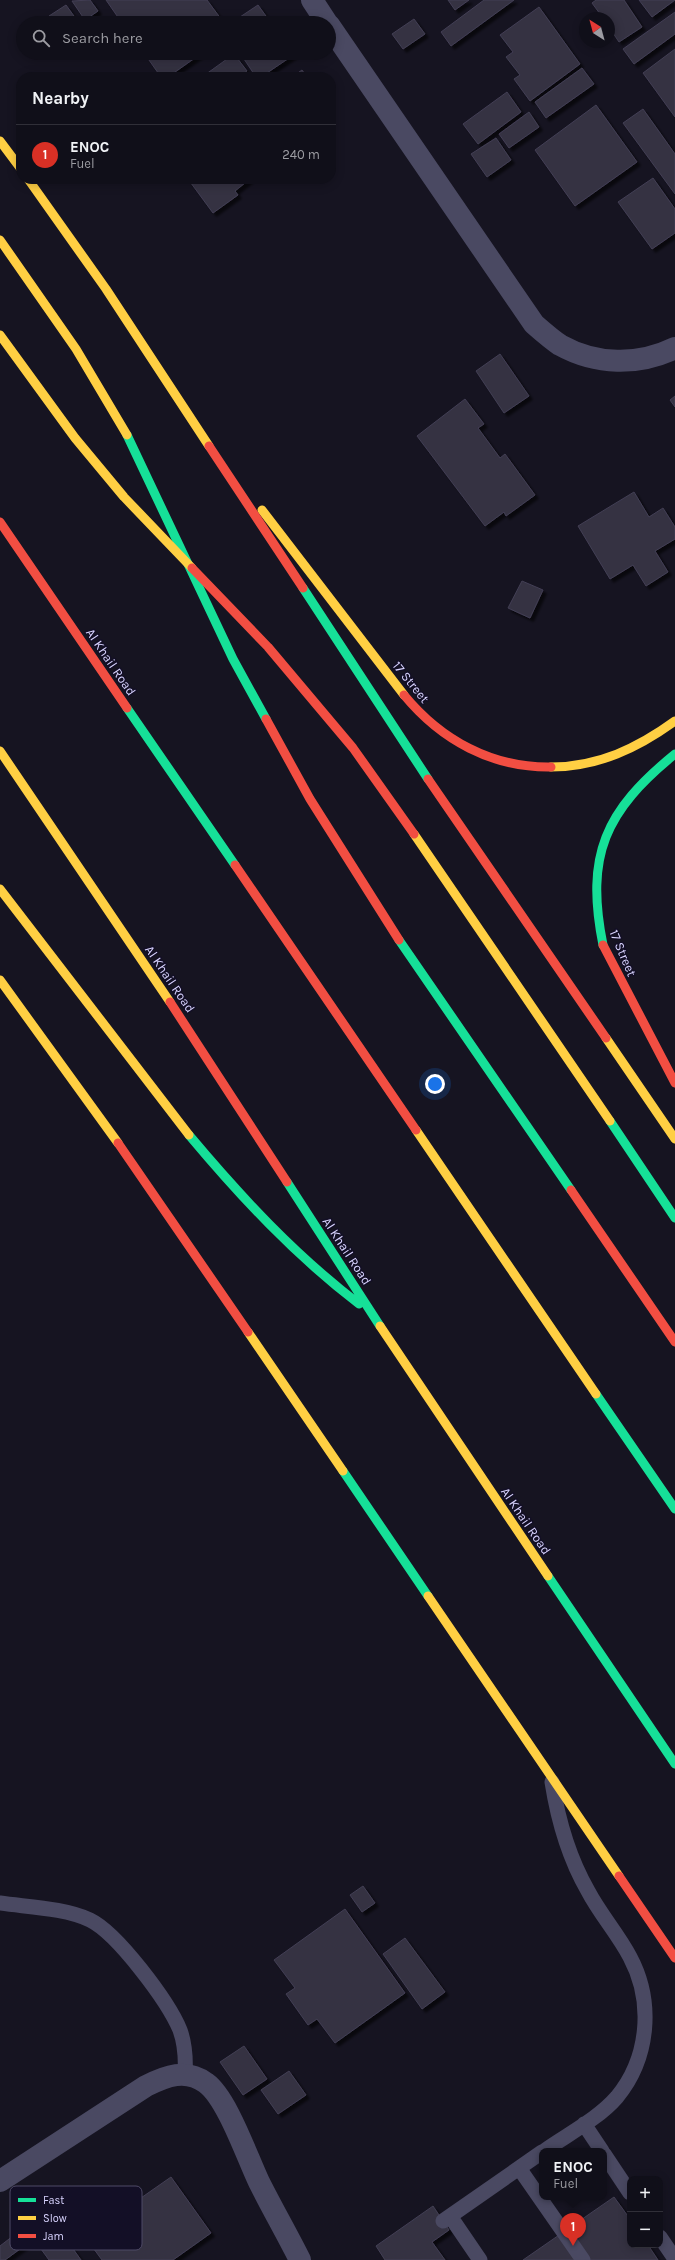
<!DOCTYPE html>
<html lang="en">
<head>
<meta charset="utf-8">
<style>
	:root { --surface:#100f19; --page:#1e1d26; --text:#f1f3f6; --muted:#9c9ca2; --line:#302f38; --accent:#d93025 }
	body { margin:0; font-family:Karla,sans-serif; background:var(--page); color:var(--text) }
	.controls { position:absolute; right:12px; bottom:12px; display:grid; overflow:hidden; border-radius:8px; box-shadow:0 2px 10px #0003 }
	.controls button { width:36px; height:36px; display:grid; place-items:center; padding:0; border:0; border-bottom:1px solid var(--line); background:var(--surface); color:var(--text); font:20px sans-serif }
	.compass { position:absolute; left:579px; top:12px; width:36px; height:36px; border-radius:50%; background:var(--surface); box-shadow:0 2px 10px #0003; rotate:324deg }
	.you { position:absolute; left:435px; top:1084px; width:14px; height:14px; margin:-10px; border:3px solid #fff; border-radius:50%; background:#1a73e8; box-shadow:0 0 0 6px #1a73e833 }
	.badge { display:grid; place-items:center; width:26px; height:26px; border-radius:50%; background:var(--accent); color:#fff; font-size:13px; font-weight:700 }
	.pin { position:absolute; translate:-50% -33px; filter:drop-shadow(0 1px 2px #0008) }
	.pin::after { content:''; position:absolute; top:21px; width:14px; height:12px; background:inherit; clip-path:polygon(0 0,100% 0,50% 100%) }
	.popup { position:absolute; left:539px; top:2148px; width:68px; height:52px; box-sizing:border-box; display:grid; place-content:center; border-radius:8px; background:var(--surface); filter:drop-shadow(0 1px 3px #0005); font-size:13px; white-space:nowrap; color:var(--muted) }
	.popup b { font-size:15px; color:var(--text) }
	.popup::after { content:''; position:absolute; left:50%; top:100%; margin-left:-8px; border:8px solid transparent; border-top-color:var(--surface) }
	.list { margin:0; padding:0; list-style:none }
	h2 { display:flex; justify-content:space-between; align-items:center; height:52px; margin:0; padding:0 16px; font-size:17px }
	h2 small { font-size:13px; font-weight:400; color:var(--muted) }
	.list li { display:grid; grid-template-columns:26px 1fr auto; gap:12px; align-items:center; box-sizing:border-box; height:60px; padding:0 16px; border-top:1px solid var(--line) }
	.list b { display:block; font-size:15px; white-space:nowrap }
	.list p { margin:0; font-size:13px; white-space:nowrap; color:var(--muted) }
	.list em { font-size:13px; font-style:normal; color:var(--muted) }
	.icon { flex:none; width:22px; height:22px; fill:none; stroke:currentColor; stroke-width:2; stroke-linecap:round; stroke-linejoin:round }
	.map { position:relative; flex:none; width:675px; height:2260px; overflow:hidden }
	.search { position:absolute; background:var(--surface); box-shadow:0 2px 10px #0003; left:16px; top:16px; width:320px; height:44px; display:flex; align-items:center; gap:10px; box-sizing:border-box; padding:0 14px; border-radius:22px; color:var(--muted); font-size:15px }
	.panel { position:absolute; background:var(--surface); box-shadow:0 2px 10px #0003; left:16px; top:72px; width:320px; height:112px; border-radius:16px }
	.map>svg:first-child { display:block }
</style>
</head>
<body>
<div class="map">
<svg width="675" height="2260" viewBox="0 0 675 2260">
	<defs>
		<filter id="shadow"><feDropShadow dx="3.5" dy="3.5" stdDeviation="1" flood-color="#0009"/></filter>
	</defs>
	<rect width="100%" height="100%" fill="#161421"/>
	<path fill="#343243" stroke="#433f54" filter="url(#shadow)" d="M90 0 98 11 85 20 72 1Z
		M106 0H207L224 23H122Z
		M448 0H469L455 10Z
		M484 0H514L451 46 441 32Z
		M596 0H624L642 27 619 42 609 27V18H603L592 3Z
		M639 0H675L652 17Z
		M66 5 79 23H53L49 16Z
		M258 5 271 23H231Z
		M539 7 580 64 530 101 514 79 520 75 506 57 513 52 500 35Z
		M675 12V34L634 64 623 49Z
		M414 19 425 34 403 49 392 34Z
		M675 49V117L643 73Z
		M144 53H202L168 77H161Z
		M240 53H294L295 54 261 77H256Z
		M234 54 247 71 238 77H202Z
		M582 68 594 84 546 118 535 102Z
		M302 70 307 77H292Z
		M507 92 521 112 478 144 463 124Z
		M596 105 637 162 575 206 535 150Z
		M643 109 675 154V194L623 123Z
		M529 112 539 127 509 148 499 134Z
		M496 138 511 160 487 177 471 154Z
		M653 178 675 209V233L652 249 618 202Z
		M188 179H250L235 191 238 195 213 213Z
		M500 354 529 396 504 413 476 371Z
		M675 396V407L670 400Z
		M465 399 484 424 478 428 500 458 505 454 535 495 506 516 504 512 485 526 417 436Z
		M634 492 649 517 663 508 675 527V539L655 551 668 572 646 586 633 565 610 579 578 526Z
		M522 581 543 590 530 618 508 608Z
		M363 1886 375 1903 362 1912 350 1895Z
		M345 1909 405 1993 335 2043 317 2019 308 2025 286 1994 295 1988 274 1960Z
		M405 1938 445 1992 422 2009 383 1954Z
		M244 2046 267 2079 243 2095 220 2062Z
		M289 2071 306 2095 278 2114 261 2090Z
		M171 2177 211 2233 173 2260H102L85 2237Z
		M73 2193 90 2215 63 2235 81 2260H49L25 2227Z
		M614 2197 630 2219V2245H648L658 2260H523Z
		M433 2206 449 2230 432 2242 445 2260H385L376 2246Z
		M22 2229 31 2241 5 2260H0V2246Z"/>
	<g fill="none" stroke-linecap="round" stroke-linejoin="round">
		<path stroke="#4a4962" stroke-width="15" d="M0 1903C27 1907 65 1908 90 1920 117 1933 168 2001 180 2030 185 2044 186 2059 185 2075
			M584 2124 602 2151
			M544 2151C568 2134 598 2119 617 2097 649 2058 654 2002 630 1957 618 1934 600 1914 588 1891 569 1858 558 1820 552 1782
			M604 2154 630 2193
			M519 2168 583 2260
			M450 2216 480 2260
			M443 2221 542 2152
			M660 2237 675 2259"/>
		<path stroke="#4a4962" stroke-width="22" d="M312 0 327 23
			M329 25 534 324C542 331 551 339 560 345 596 365 638 366 675 348
			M0 2181 146 2086C166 2076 186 2068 206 2083 227 2098 247 2157 259 2182 272 2208 287 2234 300 2260"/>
		<path stroke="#16e098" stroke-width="9" d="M127 435 233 659 266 719
			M303 588 428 779
			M127 708 235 865
			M399 940 571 1190
			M603 945C585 855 605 811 675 754
			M189 1135C241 1197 295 1255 359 1304
			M287 1182 380 1326
			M596 1394 675 1509
			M343 1471 428 1596
			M548 1576 675 1764"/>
		<path stroke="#ffcf43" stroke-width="9" d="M0 141 21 169
			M28 179 106 289 209 446
			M0 240 76 349 127 435
			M262 510 404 695
			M0 751 170 1002
			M551 767C598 767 638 748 675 721
			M0 889 189 1135
			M0 980 118 1143
			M606 1038 675 1139
			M416 1130 596 1394
			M380 1326 548 1576
			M248 1332 343 1471
			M428 1596 619 1876"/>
		<path stroke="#f24e42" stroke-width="9" d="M209 446 303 588
			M0 522 127 708
			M404 695C441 740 492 768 551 767
			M266 719 310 799 399 940
			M428 779 606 1038
			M235 865 416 1130
			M603 945 675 1083
			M170 1002 287 1182
			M118 1143 248 1332
			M571 1190 675 1342
			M619 1876 675 1958"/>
		<path stroke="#16e098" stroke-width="9" d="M610 1121 675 1218"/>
		<path stroke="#ffcf43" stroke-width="9" d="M0 335 75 438 124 497 192 568
			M414 834 610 1121"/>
		<path stroke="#f24e42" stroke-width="9" d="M192 568 268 647 353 748 414 834"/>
	</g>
	<g text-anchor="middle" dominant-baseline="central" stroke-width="3" stroke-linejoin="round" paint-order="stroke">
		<g font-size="13" fill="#d9d4ff" stroke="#130f26">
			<text transform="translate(111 662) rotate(56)">Al Khail Road</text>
			<text transform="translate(411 682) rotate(51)">17 Street</text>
			<text transform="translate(623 953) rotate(67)">17 Street</text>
			<text transform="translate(170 979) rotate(56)">Al Khail Road</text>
			<text transform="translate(347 1251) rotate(57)">Al Khail Road</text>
			<text transform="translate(526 1521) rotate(56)">Al Khail Road</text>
		</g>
	</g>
	<rect x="10" y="2186" width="132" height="64" rx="6" fill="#130f26" stroke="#4e4a67" stroke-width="1"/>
	<rect x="18" y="2198" width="18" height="4" fill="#16e098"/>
	<rect x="18" y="2216" width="18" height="4" fill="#ffcf43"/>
	<rect x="18" y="2234" width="18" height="4" fill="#f24e42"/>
	<g font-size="11" fill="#d9d4ff">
		<text x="43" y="2204">Fast</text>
		<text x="43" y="2222">Slow</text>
		<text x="43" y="2240">Jam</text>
	</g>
</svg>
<div class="controls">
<button>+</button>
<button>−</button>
</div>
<svg class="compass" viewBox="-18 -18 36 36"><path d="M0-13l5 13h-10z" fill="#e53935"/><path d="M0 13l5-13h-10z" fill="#9c9ca2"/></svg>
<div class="you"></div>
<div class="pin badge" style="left:573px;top:2246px">1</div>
<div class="popup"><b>ENOC</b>Fuel</div>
<div class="search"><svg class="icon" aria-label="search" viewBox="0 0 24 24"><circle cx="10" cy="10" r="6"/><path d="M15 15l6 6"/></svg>Search here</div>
<section class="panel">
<h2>Nearby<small></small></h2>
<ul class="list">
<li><span class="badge">1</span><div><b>ENOC</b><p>Fuel</p></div><em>240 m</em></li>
</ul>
</section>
</div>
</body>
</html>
